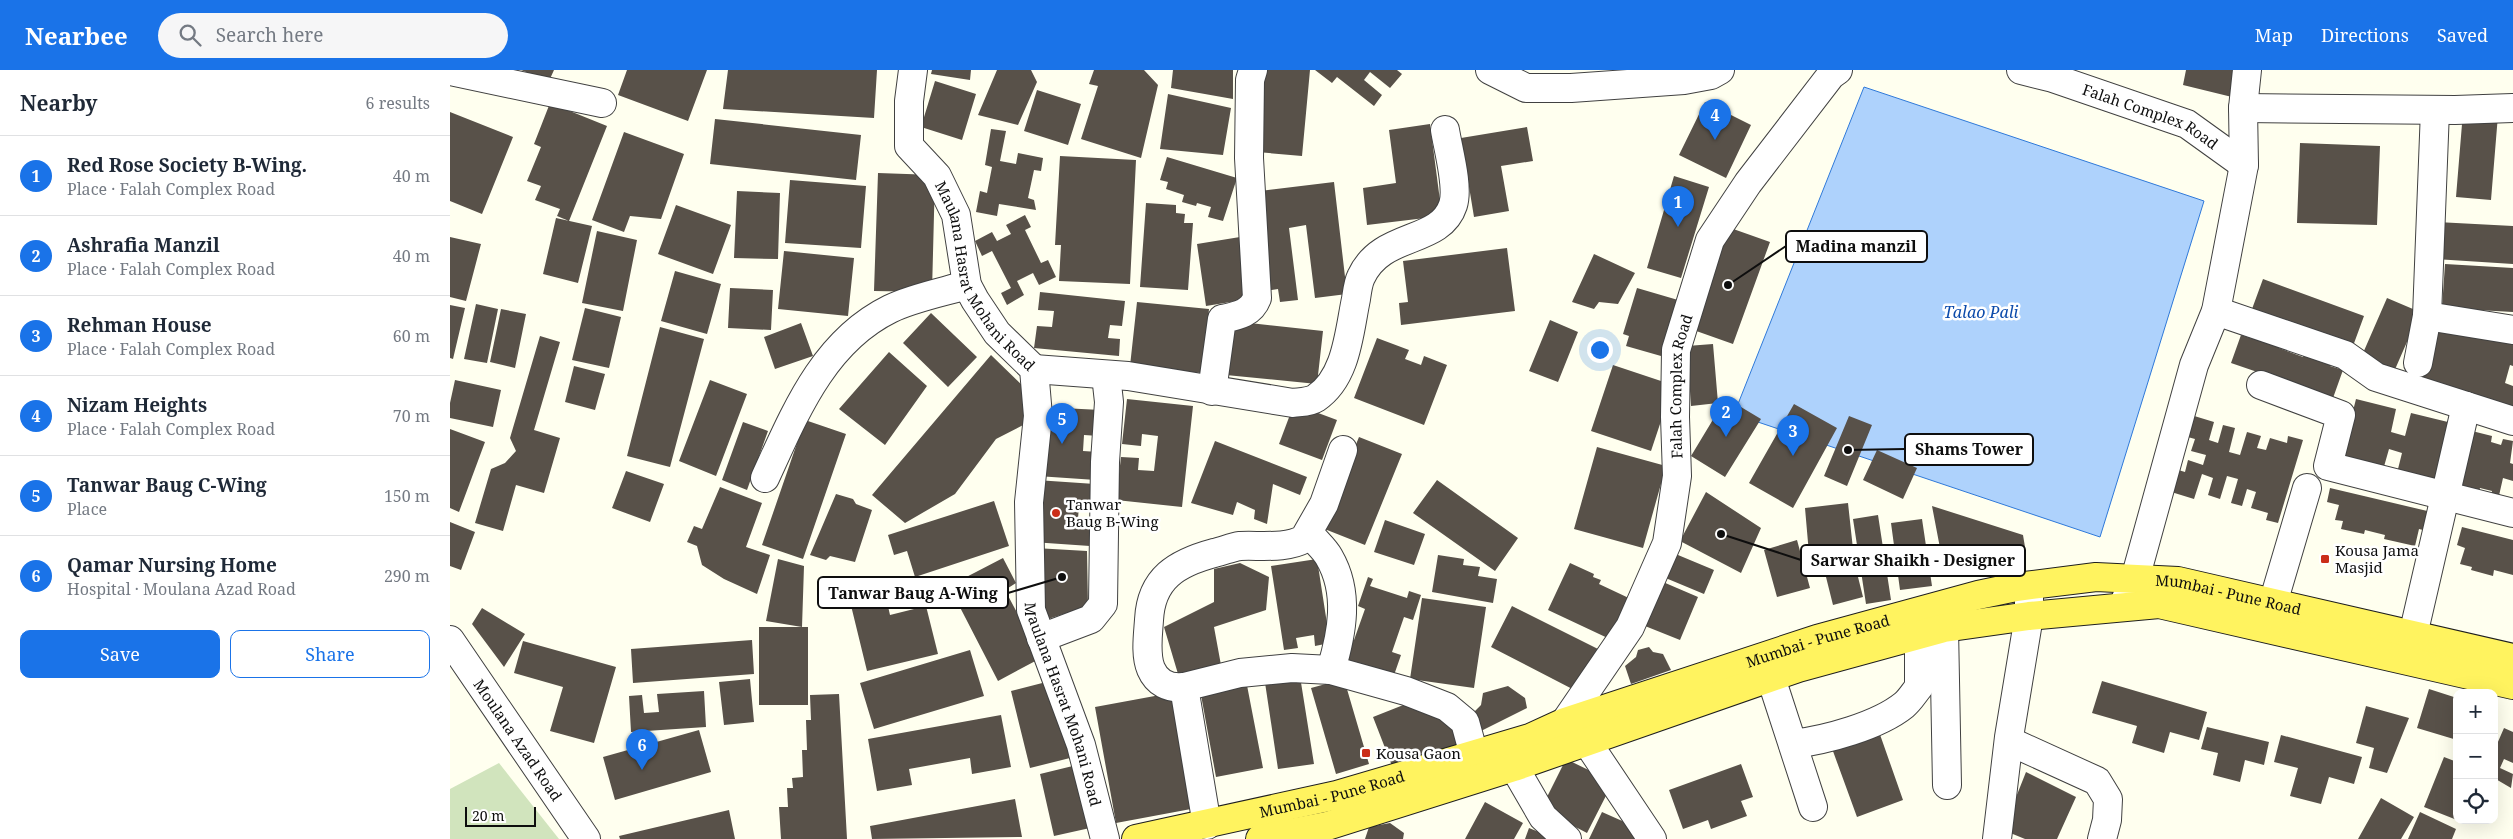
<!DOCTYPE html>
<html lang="en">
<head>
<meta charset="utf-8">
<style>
	:root { --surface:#fff; --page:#f6f6f7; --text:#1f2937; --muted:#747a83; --line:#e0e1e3; --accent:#1a73e8 }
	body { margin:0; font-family:"Noto Serif",serif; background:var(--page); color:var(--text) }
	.controls { position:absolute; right:15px; bottom:15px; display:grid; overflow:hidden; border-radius:10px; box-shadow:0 5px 20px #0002 }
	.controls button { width:45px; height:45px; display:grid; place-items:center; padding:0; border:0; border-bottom:1px solid var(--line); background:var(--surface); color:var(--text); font:25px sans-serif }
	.scale { position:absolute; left:15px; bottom:12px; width:71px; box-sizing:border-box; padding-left:5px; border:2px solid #0e0e0e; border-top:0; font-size:14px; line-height:18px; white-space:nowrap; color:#0e0e0e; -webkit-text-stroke:4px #fff; paint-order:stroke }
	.you { position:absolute; left:1149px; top:279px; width:18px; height:18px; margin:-12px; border:4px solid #fff; border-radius:50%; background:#1a73e8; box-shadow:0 0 0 8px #1a73e833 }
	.badge { display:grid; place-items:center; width:32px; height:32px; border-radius:50%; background:var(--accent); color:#fff; font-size:16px; font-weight:700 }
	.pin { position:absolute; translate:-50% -41px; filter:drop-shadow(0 1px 2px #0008) }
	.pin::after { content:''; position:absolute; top:26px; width:18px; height:15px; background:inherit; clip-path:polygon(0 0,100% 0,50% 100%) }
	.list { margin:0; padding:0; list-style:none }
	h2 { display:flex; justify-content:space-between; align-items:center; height:65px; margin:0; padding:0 20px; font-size:21px }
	h2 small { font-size:16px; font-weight:400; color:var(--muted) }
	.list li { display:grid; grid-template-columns:32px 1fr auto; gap:15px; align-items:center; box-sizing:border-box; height:80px; padding:0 20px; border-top:1px solid var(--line) }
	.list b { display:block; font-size:19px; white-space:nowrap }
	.list p { margin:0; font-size:16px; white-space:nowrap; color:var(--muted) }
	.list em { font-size:16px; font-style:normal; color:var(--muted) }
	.actions { display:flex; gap:10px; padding:15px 20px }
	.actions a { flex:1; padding:11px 0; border:1px solid var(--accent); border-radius:10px; text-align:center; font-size:18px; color:var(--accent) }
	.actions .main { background:var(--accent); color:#fff }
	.icon { flex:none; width:28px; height:28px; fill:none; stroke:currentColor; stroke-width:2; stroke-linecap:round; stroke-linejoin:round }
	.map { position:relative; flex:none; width:2063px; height:769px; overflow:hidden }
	header { display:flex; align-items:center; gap:30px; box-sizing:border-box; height:70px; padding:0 25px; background:var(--accent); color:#fff }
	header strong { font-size:24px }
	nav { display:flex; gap:28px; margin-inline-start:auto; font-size:18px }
	.search { width:350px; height:45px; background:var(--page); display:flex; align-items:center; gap:12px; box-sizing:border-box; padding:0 18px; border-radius:28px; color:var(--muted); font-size:19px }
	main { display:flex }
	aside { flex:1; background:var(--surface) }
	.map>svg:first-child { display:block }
</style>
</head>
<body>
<header>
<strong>Nearbee</strong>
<div class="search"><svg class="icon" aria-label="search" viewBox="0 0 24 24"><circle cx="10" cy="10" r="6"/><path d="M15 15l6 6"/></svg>Search here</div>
<nav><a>Map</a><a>Directions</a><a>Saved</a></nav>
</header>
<main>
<aside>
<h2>Nearby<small>6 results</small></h2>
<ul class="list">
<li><span class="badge">1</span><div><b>Red Rose Society B-Wing.</b><p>Place · Falah Complex Road</p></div><em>40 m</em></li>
<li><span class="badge">2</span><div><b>Ashrafia Manzil</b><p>Place · Falah Complex Road</p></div><em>40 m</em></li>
<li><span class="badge">3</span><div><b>Rehman House</b><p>Place · Falah Complex Road</p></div><em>60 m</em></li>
<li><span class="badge">4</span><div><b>Nizam Heights</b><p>Place · Falah Complex Road</p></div><em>70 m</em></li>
<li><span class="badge">5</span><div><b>Tanwar Baug C-Wing</b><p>Place</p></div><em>150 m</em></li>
<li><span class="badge">6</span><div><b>Qamar Nursing Home</b><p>Hospital · Moulana Azad Road</p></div><em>290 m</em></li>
</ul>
<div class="actions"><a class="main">Save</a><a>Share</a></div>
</aside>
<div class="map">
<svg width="2063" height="769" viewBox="0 0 2063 769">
	<rect width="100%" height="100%" fill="#ffffef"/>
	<path fill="#d1e4bd" d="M49 693 109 769H0V719Z"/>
	<path fill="#aed2fc" stroke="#2f79d9" d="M1414 17 1754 131 1650 467 1284 344Z"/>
	<path fill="#585149" d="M71 0H104L99 11Z
		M177 0H257L238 51 168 25Z
		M278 0H427L424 48 273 39Z
		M482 0H521L520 10 481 4Z
		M547 0H581L587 12 568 55 528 45Z
		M644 0H694L708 15 691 88 631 69 648 16 639 14Z
		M723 0H783V29L721 18Z
		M814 0H860L852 86 807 82Z
		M865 0H947L952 4 940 18 920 2 914 10 932 25 924 36 887 7 882 13Z
		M1736 0H1789L1782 27 1733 15Z
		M485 11 526 24 512 70 471 57Z
		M587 20 631 34 618 75 574 61Z
		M718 24 781 38 773 85 710 79Z
		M1255 32 1301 55 1276 108 1229 85Z
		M100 33 157 56 119 151 107 146 110 139 85 130 91 116 77 111 91 77 84 74Z
		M0 42 63 67 32 144 0 131Z
		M2013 42 2048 45 2041 130 2006 127Z
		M265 49 411 65 406 110 260 94Z
		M980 54 992 146 917 155 913 118 946 113 939 60Z
		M1077 57 1083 91 1051 96 1059 141 1024 147 1011 68Z
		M541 59 556 61 550 91 566 94 568 83 593 88 591 101 584 100 578 128 584 130 586 140 549 134 547 146 526 142 530 121 537 123 542 97 535 95Z
		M174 62 234 84 211 149 180 146 174 162 142 150Z
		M1850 73 1930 76 1927 155 1847 153Z
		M610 86 686 90 680 214 609 211 611 175H605Z
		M717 87 787 108 773 151 758 147 761 137 747 133 746 136 732 132 734 125 716 119 718 112 710 110Z
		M428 103 485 105 482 222 424 221Z
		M1224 106 1259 117 1231 208 1197 198Z
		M340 110 416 116 411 178 335 173Z
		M884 112 897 224 865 228 856 155 839 158 848 230 830 232 828 219 814 221 802 122Z
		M287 121 330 123 328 189 284 188Z
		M696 133 726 135V143L735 144 734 153H743L738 220 690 217Z
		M226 135 281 155 263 204 208 184Z
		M575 145 581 157 575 160 591 193 598 190 606 207 589 215 583 203 567 211 574 225 557 235 551 223 561 218 542 181 532 186 525 171 542 162 547 171 561 164 556 155Z
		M106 148 142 156 128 213 93 204Z
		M1987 152 2063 156V194L1985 189Z
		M1272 155 1320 172 1283 274 1235 257Z
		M147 161 187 170 173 241 132 233Z
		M0 167 31 174 16 231 0 227Z
		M790 167 799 229 756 236 747 174Z
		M1057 178 1065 241 951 255 949 233 958 232 953 191Z
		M334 181 404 188 398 246 328 239Z
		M1144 184 1185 203 1168 234 1149 232 1144 239 1122 232Z
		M1995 194 2063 198V242L1992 238Z
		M225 201 271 214 257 264 211 251Z
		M1813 209 1914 246 1903 276 1802 239Z
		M280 218 323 220 321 260 278 258Z
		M1187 218 1228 230 1211 286 1176 276 1179 266 1173 264Z
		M590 222 675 231 672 256 660 255 658 268 670 269 669 286 584 278 587 256 602 257 604 241 588 240Z
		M1937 228 1970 242 1943 304 1910 290Z
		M687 232 759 239 753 303 680 296Z
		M26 234 48 239 37 293 14 289Z
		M0 235 15 238 3 289 0 288Z
		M135 238 171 247 159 298 122 290Z
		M51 239 76 244 65 298 40 292Z
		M481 243 527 287 498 317 453 273Z
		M1985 248 2063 270V296L2060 295 2055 313 2063 316V342L1965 318Z
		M1100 250 1128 262 1108 312 1079 301Z
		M782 251 873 261 867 314 776 305Z
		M351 253 363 286 325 299 314 267Z
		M210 257 254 269 220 397 177 386Z
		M1805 263 1832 272 1829 278 1853 287 1857 278 1883 287 1880 296 1893 300 1883 328 1781 293 1791 265 1803 269Z
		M90 266 110 272 84 360 110 368 94 423 66 415 53 461 25 453 41 399 55 393 66 381 60 368Z
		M927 268 959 280 955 289 971 295 974 286 997 295 974 355 904 328Z
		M1263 274 1268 333 1241 336 1237 276Z
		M439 282 477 316 435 375 389 339Z
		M541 285 578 321 577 353 546 369 505 424 455 453 422 425Z
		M1163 295 1223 315 1201 381 1141 361Z
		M124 296 155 304 145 340 115 332Z
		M5 310 51 320 43 357 0 348V333Z
		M260 310 297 324 266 406 229 391Z
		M1276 328 1311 349 1275 407 1241 386Z
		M677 329 743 336 732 437 666 430 671 387 689 388 688 400 704 401 708 366 692 364 691 376 672 374Z
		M1906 329 1946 339 1941 362 1955 366 1961 343 2002 353 1987 413 1947 403 1952 383 1939 379 1933 400 1891 389Z
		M844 334 887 350 872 390 829 374Z
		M1344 334 1387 358 1343 438 1299 413Z
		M592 337 651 340 649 366 634 365 633 381 648 382 646 410 587 406Z
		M1741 345 1764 352 1759 370 1768 373 1773 355 1785 358 1779 382 1790 385 1797 362 1811 366 1807 378 1816 380 1820 368 1837 373 1838 366 1853 370 1828 453 1816 450 1818 443 1801 438 1806 422 1797 419 1792 436 1781 433 1788 409 1777 406 1770 429 1758 425 1763 408 1752 404 1744 429 1718 421 1725 399 1735 402 1738 390 1753 395 1756 385 1741 381 1745 369 1734 366Z
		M1399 346 1422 355 1397 416 1374 406Z
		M355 350 396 364 353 489 312 475Z
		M293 352 318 361 297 420 272 410Z
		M0 359 35 372 9 442 0 438Z
		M2018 360 2042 366 2041 372 2051 375 2053 369 2063 371 2060 393 2063 394V411L2053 408 2048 430 2041 428 2042 421 2030 418 2028 425 2003 419Z
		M909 367 952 384 915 475 872 458Z
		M765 371 857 407 850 425 823 414 817 454 804 449 805 440 787 432 783 445 741 433Z
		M1147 377 1216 396 1193 478 1124 459Z
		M1427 380 1467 398 1453 429 1413 410Z
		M176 401 214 414 200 452 162 438Z
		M586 410 645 414 643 436 629 435 628 449 642 450 640 476 582 472Z
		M987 410 1068 468 1045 501 963 443Z
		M270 417 312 433 296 477 320 485 307 524 274 509 252 495 247 476 237 472 244 456 252 459Z
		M1880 418 1990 444 1985 463 1969 459 1965 476 1934 469 1935 465 1915 460 1914 464 1891 459 1893 451 1885 450 1889 435 1877 432Z
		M1256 422 1311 458 1291 503 1230 471Z
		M386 424 403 429 406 434 422 440 405 492 380 486 376 490 360 485Z
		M544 431 559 476 465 507 457 481 444 485 438 465Z
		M1398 433 1403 479 1359 484 1355 438Z
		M1482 436 1573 465 1575 477 1494 499Z
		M1428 445 1441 530 1416 534 1403 449Z
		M1472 449 1482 516 1450 520 1441 453Z
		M935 450 975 464 964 495 924 482Z
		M0 452 25 462 11 500 0 496Z
		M2012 457 2063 470V505L2044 500 2043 506 2021 500 2022 497 2010 494 2015 478 2007 475Z
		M1347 470 1360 518 1327 527 1314 480Z
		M585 478 637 481 638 536 592 551Z
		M1216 480 1264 500 1254 524 1206 504Z
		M988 485 1014 489 1013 495 1030 497 1028 506 1047 509 1043 533 982 522Z
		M553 488 566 513 555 520 591 588 548 611 499 516Z
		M328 489 354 496 352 557 316 551Z
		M867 489 880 573 865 576 864 565 846 568 848 578 834 580 821 496Z
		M790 493 819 507 816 540 764 557 773 606 731 614 714 557 764 532V499Z
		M1120 493 1144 504 1143 507 1151 510 1149 514 1183 530 1164 571 1098 540Z
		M1406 499 1413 527 1383 535 1376 507Z
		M431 506 440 545 476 536 488 584 417 601 396 515Z
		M918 507 923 509 920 516 957 528 959 521 971 525 963 550 954 547 942 582 951 585 943 608 887 597 897 568 904 570 915 539 908 536Z
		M1213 512 1248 527 1230 570 1195 556Z
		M972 528 1036 537 1024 618 960 609Z
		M1062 536 1154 582 1132 624 1041 577Z
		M32 538 75 564 54 597 22 554Z
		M309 557H358V635H309Z
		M302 570 304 604 183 613 181 579Z
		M73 571 166 597 144 673 100 661 113 617 64 603Z
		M1199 577 1203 582 1213 584 1221 600 1181 614 1175 596 1186 587 1188 580Z
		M520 580 534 626 424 659 410 613Z
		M849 600 864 694 828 699 814 606Z
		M795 605 813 698 766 707 749 614Z
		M300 609 304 652 274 655 269 612Z
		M894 609 919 694 886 704 861 618Z
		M604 610 624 687 580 698 561 621Z
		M1652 611 1757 642 1749 670 1720 662 1714 683 1682 673 1687 656 1642 643Z
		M1058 616 1075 628 1077 638 1027 663 1021 645 1031 635 1033 623Z
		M1979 619 2007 628V670L1967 658Z
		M254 621 256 657 181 662 179 626 192 625 194 643 209 642 207 624Z
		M721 623 741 739 666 753 645 637Z
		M389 624 397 769H331L329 737H338L337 718H343L342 708 353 707 352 680H357L356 650H361L360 625Z
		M966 630 997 645 1008 676 944 701 923 647Z
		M1916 636 1959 648 1937 703 1919 698 1924 678 1906 673Z
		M551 645 561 697 522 704 520 688 459 699 462 715 427 721 418 669Z
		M1427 656 1453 730 1407 747 1380 673Z
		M1757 657 1819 672 1814 695 1795 690 1790 712 1763 705 1768 683 1751 679Z
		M2054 658 2063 662V693L2054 689 2050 698 2063 704 2061 718 2044 708V681Z
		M249 660 261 702 165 730 153 687Z
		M1831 665 1912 687 1904 714 1879 707 1871 734 1840 726 1848 698 1824 692Z
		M1994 687 2007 692V750L1974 737Z
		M1116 689 1163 712 1137 763 1091 739Z
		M635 693 649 756 604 766 590 704Z
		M1291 694 1303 727 1291 731 1297 746 1261 759 1258 750 1233 759 1219 720Z
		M1576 702 1626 727 1607 769H1575L1553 760Z
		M1931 728 1964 747 1951 769H1908Z
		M565 729 572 767 422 769 420 756Z
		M1035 732 1073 753 1064 769H1015Z
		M279 740 285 769H170L169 766Z
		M1152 742 1188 758 1184 769H1139Z
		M1970 742 2006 759 2002 769H1958Z
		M940 753 954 763 953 769H915L919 757Z
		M1079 758 1106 769H1075Z"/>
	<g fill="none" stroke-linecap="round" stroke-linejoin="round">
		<defs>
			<g id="minor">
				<path id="s1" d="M463 0 459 31V76L487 106 506 145 517 215 525 230 547 263 584 299 588 346 579 432 581 540 631 675 655 769"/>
				<path d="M1040 0 1076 18H1121L1234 10 1261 5 1270 0"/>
				<path id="s2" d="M1571 0 1603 8 1737 54 1794 95"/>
				<path d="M0 1 152 33"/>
				<path d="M1793 38 2005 40 2063 38"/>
				<path d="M1766 241 1895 285 1926 307 2063 351"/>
				<path d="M1977 246 2063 260"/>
				<path d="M1968 293 1977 246 1985 40"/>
				<path d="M584 299 678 306 843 333C850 332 860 332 866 328 897 307 899 262 906 229 907 222 908 213 911 207 932 161 990 175 1003 135 1009 117 998 79 995 60"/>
				<path d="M1811 315 1891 345 1878 396 2063 443"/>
				<path d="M762 321 772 249C786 246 801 244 807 228L799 88 800 10 803 0"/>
				<path d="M315 408C345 343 373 272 440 239 462 228 493 222 517 215"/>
				<path d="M859 463C865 471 874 478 879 487 900 523 892 563 881 600"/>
				<path d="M1675 531 1685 509 1744 295 1766 241 1794 95 1793 38 1797 0"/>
				<path d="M1823 533 1857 418"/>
				<path d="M1494 558 1497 715"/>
				<path d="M1963 565 2016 336"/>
				<path d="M591 568 641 549 653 534 655 392 659 332 656 305"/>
				<path id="s3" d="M0 570 136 769"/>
				<path d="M1321 608 1363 737"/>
				<path d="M734 617C719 619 707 613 701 599 695 585 698 565 699 550 701 508 727 493 764 483 773 481 782 477 790 476 810 475 836 479 854 469L874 434 893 380"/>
				<path id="s4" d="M1115 652 1180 557 1217 473 1227 406 1225 347 1226 280 1260 170 1298 113 1381 5 1388 0"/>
				<path d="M1559 671 1647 711 1658 729 1657 750 1652 769"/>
				<path d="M1137 672 1202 769"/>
				<path d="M1343 674C1376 670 1428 656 1454 635 1460 630 1464 623 1469 617V565"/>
				<path d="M1064 697 1093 747 1117 769"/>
				<path d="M757 755 734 617 790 603 842 598 881 600 956 621 997 637 1015 652 1024 685"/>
				<path d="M1547 769 1559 667 1579 546V516"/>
			</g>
			<g id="major">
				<path id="s5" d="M686 769 887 725 1080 668 1115 652 1367 569 1528 525 1566 517 1646 507 1728 511 2063 588"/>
				<path d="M810 769 877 756 1064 697 1348 598 1494 558 1579 546 1709 534 2063 615"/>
			</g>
		</defs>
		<use href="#minor" stroke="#414141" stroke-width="30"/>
		<use href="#major" stroke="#1f1f1f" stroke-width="30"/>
		<use href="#minor" stroke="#fff" stroke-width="28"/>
		<use href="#major" stroke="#fff35f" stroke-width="28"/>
	</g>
	<g fill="#cb2e19" stroke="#fff" stroke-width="2">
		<circle cx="606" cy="443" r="5"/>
		<rect x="1870" y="484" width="10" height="10" rx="2.5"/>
		<rect x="911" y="678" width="10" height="10" rx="2.5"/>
	</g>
	<g text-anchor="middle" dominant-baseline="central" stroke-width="5" stroke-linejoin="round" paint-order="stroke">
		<g font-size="15" fill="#0e0e0e" stroke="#fff">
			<text stroke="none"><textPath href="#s2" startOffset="138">Falah Complex Road</textPath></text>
			<text stroke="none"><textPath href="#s1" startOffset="231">Maulana Hasrat Mohani Road</textPath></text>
			<text stroke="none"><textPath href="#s4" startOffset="365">Falah Complex Road</textPath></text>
			<text stroke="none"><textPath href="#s5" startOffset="1131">Mumbai - Pune Road</textPath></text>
			<text stroke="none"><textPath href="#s5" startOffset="711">Mumbai - Pune Road</textPath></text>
			<text stroke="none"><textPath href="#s1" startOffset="681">Maulana Hasrat Mohani Road</textPath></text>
			<text stroke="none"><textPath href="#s3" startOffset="121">Moulana Azad Road</textPath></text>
			<text stroke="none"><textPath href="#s5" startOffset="201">Mumbai - Pune Road</textPath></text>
		</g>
		<g font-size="15" fill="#0e0e0e" stroke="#fff" text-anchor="start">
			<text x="616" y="434">Tanwar<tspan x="616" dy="17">Baug B-Wing</tspan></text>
			<text x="1885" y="480">Kousa Jama<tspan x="1885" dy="17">Masjid</tspan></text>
			<text x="926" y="683">Kousa Gaon</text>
		</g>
		<g font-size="16" font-style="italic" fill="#0c4bab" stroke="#fff">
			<text x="1531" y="242">Talao Pali</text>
		</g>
	</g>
	<path fill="none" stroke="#0e0e0e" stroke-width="2" d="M1278 215L1336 176M1398 380L1455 379M1271 464L1351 490M612 507L558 523"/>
	<g fill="#0e0e0e" stroke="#fff" stroke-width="2">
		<circle cx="1278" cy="215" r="5"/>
		<circle cx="1398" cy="380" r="5"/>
		<circle cx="1271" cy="464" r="5"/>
		<circle cx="612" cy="507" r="5"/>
	</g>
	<g fill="#fff" stroke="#0e0e0e" stroke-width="2">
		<rect x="1336" y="161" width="141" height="31" rx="5"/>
		<rect x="1455" y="364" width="128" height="31" rx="5"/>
		<rect x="1351" y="475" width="224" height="31" rx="5"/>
		<rect x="368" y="507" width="190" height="31" rx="5"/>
	</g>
	<g font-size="16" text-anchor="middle" font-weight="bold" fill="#0e0e0e">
		<text x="1406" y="182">Madina manzil</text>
		<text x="1519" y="385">Shams Tower</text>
		<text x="1463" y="496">Sarwar Shaikh - Designer</text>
		<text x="463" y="529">Tanwar Baug A-Wing</text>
	</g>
</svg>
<div class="controls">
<button>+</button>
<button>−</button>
<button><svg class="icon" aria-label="locate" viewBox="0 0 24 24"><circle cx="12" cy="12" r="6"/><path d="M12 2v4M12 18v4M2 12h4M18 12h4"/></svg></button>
</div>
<div class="scale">20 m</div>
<div class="you"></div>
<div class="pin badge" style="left:1228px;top:157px">1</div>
<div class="pin badge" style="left:1276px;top:367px">2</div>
<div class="pin badge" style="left:1343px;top:386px">3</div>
<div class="pin badge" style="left:1265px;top:70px">4</div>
<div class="pin badge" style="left:612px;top:374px">5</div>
<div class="pin badge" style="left:192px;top:700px">6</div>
</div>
</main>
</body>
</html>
